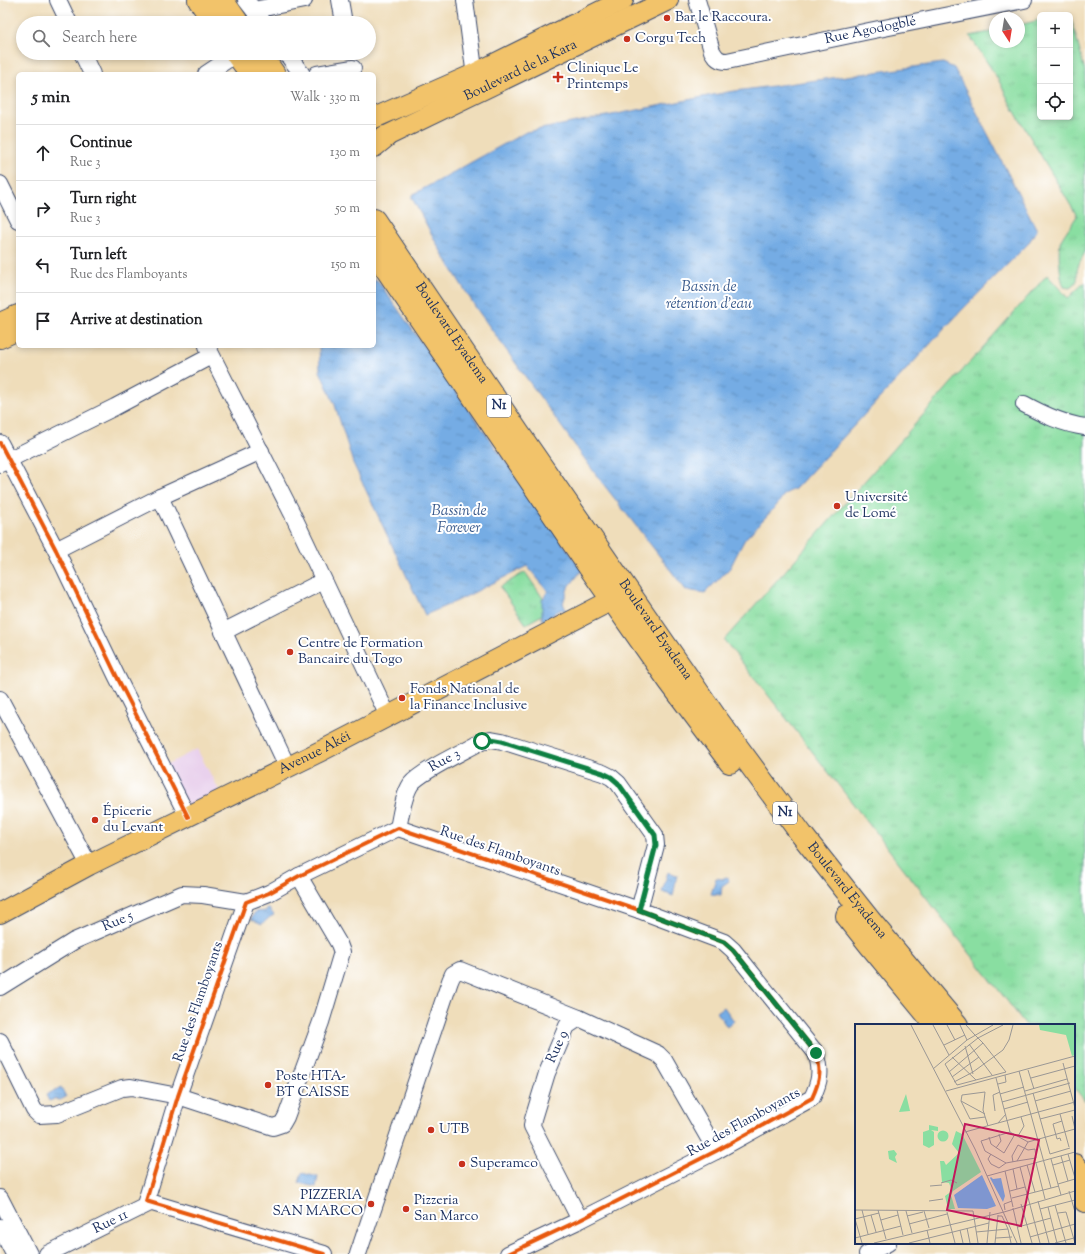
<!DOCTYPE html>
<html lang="en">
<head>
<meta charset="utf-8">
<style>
	:root { --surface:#fff; --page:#f6f6f6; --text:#202124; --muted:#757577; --line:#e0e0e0 }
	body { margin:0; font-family:"Sorts Mill Goudy",serif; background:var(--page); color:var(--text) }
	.controls { position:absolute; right:12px; top:12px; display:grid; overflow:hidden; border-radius:6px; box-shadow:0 2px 6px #0003 }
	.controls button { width:36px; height:36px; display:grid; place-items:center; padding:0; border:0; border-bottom:1px solid var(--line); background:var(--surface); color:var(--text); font:20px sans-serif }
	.compass { position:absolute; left:989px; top:12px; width:36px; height:36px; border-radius:50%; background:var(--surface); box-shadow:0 2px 6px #0003; rotate:168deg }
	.stop { position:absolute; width:12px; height:12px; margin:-9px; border:3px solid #0b8043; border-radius:50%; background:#fff }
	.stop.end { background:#0b8043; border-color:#fff; box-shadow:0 1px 4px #0008 }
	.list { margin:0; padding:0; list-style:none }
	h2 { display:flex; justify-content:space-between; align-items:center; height:52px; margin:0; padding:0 16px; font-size:17px }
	h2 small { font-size:13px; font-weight:400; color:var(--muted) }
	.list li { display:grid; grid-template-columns:26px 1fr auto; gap:12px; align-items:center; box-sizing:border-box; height:56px; padding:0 16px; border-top:1px solid var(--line) }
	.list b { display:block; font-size:15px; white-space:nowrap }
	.list p { margin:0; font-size:13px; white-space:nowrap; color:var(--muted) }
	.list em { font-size:13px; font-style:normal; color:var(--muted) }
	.icon { flex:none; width:22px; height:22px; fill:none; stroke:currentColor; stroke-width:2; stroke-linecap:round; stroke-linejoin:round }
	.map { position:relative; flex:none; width:1085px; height:1254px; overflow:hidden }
	.search { position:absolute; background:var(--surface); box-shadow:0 2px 6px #0003; left:16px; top:16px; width:360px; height:44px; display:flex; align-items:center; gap:10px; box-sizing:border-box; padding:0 14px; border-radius:22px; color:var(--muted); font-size:15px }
	.panel { position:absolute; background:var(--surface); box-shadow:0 2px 6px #0003; left:16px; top:72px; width:360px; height:276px; border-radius:6px }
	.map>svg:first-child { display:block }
</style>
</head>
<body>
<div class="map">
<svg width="1085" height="1254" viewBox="0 0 1085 1254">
	<defs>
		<pattern id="grass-tufts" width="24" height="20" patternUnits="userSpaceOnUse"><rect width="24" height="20" fill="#89dea1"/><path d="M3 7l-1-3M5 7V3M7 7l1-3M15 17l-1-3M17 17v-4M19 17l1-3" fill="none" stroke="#76bf8d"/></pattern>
		<pattern id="water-ripples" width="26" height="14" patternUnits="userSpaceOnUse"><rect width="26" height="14" fill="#74ace4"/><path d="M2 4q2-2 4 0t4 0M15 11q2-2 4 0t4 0" fill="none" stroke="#5e8cbc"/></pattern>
	</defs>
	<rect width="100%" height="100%" fill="#fff"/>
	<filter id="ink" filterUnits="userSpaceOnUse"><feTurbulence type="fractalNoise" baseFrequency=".025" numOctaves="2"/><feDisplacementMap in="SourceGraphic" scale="8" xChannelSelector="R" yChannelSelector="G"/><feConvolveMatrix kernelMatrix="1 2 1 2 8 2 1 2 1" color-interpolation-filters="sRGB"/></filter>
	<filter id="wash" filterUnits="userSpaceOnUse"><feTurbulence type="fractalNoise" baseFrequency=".012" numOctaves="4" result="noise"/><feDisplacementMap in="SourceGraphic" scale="16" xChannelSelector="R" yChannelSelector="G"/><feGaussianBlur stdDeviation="0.9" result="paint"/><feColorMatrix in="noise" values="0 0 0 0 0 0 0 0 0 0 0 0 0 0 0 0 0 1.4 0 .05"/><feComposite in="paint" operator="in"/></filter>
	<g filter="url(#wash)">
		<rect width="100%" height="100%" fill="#efddba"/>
		<path fill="#e9d1ed" d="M197 749 220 792 189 808 166 765Z"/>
		<path fill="url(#grass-tufts)" stroke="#528680" d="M1070 14 1085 71V252C1083 257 1079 262 1078 267 1075 277 1082 279 1070 288L1064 287C1060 278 1057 249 1061 240 1066 231 1072 224 1077 216L1011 105 998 79 970 36 995 31V42H1019V25L1040 20V117H1070V15H1064Z
			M1047 275 1068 298 1085 282V1101L1074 1087V1025H1026L761 686 724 640Z
			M525 572 551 610 526 624 500 587Z"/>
		<path fill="url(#water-ripples)" stroke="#486ea1" d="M943 63 954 68 1037 230 1027 245 961 311 795 489C786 492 782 496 778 504L745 539 738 552 730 568 705 593 686 590 597 476 476 308 443 255 412 198V195L526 132 728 92Z
			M374 279 378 281 582 570 568 588 563 603 566 610V612L562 609 556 612 546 621 542 619V600L548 591 527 566 457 601 425 615 353 463 335 405 320 371 319 346H374Z
			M668 872 677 875C675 882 675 889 673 896L662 892Z
			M726 877 728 878 729 881 722 886 721 895 711 894 716 878 722 879Z
			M268 908 274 915 270 917 262 924 251 919 255 912 266 911Z
			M724 1007 734 1021 727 1027 717 1012Z
			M61 1087 66 1097 60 1100 55 1099 49 1101 46 1095Z
			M302 1173 318 1177 316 1187 299 1183Z"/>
	</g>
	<g filter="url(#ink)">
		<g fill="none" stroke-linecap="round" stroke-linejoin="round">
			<defs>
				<g id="minor">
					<path d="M58 0 69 23"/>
					<path d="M246 0 264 23"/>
					<path d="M340 0 344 23"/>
					<path d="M465 0 474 69 472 75 475 83"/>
					<path id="s1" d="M697 0 712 51C716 58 719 61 727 61L869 31 1024 0"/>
					<path d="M254 10 304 0"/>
					<path d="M82 53 92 74"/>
					<path d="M286 53 302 74"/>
					<path d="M206 74 236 54"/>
					<path d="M317 74 353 68"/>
					<path d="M0 184 18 220"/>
					<path d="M207 346 293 515 388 716"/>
					<path d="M1024 404C1044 415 1063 424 1085 427"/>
					<path d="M0 443 56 550 116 675 188 817"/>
					<path d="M0 464 115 407 211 356"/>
					<path d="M160 497 288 768"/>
					<path d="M56 550 160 497 261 451"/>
					<path d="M223 632 323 581"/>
					<path d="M0 699 89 865"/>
					<path id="s2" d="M398 828C401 815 403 796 411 784 421 771 465 751 482 741L491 739 502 741 603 773 611 777 618 783 655 835 656 845 639 910"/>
					<path id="s3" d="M0 987 74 941 182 894 203 895 246 902"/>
					<path d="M579 1018 567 1026 547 1073 533 1119 532 1126 580 1220"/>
					<path d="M0 1041 34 1110 39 1115 57 1114 122 1088 131 1087 178 1096 273 1127 282 1124 286 1117 321 1022 342 952 339 944 299 876"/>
					<path d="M0 1198 29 1254"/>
					<path d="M0 1227 14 1254"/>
					<path id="s4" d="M47 1254 152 1202"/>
					<path d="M324 1254 146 1201 178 1096 246 902 269 893 299 876 398 828 639 910 724 942 733 950 816 1053C822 1071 820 1081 812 1098L716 1151 580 1220 508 1254"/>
					<path d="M358 1254 450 981 453 974 460 970 579 1018 658 1054 664 1060 716 1151"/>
					<path d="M867 1254 888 1243"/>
				</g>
				<g id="major">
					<path d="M374 118 472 75 623 0"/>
					<path id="s5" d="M374 142 668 0"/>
					<path d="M0 323 18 315"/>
					<path d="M0 338 18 330"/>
					<path id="s6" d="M0 913 89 865 323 750 612 600 626 591"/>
				</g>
				<g id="highway">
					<path d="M199 0 215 23"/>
					<path d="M222 0 238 23"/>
					<path d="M236 53 251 74"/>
					<path d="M259 53 274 74"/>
					<path d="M374 146 385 137"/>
					<path id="s7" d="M374 220 519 434 716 718 802 835 871 922 957 1025"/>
					<path d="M374 251 592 571 670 682 730 762"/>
					<path d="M847 916 870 945 936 1025"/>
					<path d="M1074 1165 1085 1178"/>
					<path d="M1074 1188 1085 1201"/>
				</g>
			</defs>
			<use href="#minor" stroke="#3b496c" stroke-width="18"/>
			<use href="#major" stroke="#3b496c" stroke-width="22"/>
			<use href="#highway" stroke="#3b496c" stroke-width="24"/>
			<use href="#minor" stroke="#fff" stroke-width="16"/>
			<use href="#major" stroke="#f2c36a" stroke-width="20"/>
			<use href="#highway" stroke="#f2c36a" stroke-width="22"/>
			<defs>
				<path id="cycleway" d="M0 443 56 550 116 675 188 817
					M324 1254 146 1201 178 1096 246 902 269 893 299 876 398 828 639 910 724 942 733 950 816 1053C822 1071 820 1081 812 1098L716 1151 580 1220 508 1254"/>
			</defs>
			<use href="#cycleway" stroke="#fff" stroke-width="6"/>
			<use href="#cycleway" stroke="#e8590c" stroke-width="4"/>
		</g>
	</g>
	<g fill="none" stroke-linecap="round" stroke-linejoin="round" filter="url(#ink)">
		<path stroke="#0b8043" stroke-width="5" d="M482 741 491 739 502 741 603 773 611 777 618 783 655 835 656 845 639 910 724 942 733 950 816 1053"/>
	</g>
	<g fill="#c8321e" stroke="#fff" stroke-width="1.5">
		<circle cx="667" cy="18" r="4"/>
		<circle cx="627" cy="39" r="4"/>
		<path d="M556 71h4v4h4v4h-4v4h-4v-4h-4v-4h4z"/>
		<circle cx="837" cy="506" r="4"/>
		<circle cx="290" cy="652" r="4"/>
		<circle cx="402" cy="698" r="4"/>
		<circle cx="95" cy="820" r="4"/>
		<circle cx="268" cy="1085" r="4"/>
		<circle cx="431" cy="1130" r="4"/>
		<circle cx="462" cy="1164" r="4"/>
		<circle cx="371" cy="1204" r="4"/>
		<circle cx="406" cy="1209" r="4"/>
	</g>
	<g text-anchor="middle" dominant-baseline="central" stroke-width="4" stroke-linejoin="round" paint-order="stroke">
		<g fill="#fff" stroke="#5f6d8e" stroke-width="1">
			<rect x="487" y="395" width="24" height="22" rx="3"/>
			<rect x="773" y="802" width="24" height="22" rx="3"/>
		</g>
		<g font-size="13" font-weight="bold" fill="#1b2f5e">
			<text x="499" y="406">N1</text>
			<text x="785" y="813">N1</text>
		</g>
		<g font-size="14" fill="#1b2f5e" stroke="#fff" text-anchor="start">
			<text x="675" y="18">Bar le Raccoura.</text>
			<text x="635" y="39">Corgu Tech</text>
			<text x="567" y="69">Clinique Le<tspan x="567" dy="16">Printemps</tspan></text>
			<text x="845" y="498">Université<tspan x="845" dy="16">de Lomé</tspan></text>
			<text x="298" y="644">Centre de Formation<tspan x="298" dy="16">Bancaire du Togo</tspan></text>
			<text x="410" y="690">Fonds National de<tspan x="410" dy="16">la Finance Inclusive</tspan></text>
			<text x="103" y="812">Épicerie<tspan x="103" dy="16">du Levant</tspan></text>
			<text x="276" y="1077">Poste HTA-<tspan x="276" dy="16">BT CAISSE</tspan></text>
			<text x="439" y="1130">UTB</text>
			<text x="470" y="1164">Superamco</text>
			<text x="363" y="1196" text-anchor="end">PIZZERIA<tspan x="363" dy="16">SAN MARCO</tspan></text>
			<text x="414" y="1201">Pizzeria<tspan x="414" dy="16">San Marco</tspan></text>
		</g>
		<g font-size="14" fill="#1b2f5e" stroke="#fff">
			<text stroke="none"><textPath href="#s1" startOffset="219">Rue Agodogblé</textPath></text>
			<text stroke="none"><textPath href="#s5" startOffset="163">Boulevard de la Kara</textPath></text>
			<text stroke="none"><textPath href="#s7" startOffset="137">Boulevard Eyadema</textPath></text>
			<text stroke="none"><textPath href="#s7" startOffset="497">Boulevard Eyadema</textPath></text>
			<text stroke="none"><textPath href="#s6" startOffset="353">Avenue Akéi</textPath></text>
			<text stroke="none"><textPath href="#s2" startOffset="87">Rue 3</textPath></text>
			<text transform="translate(500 852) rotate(19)">Rue des Flamboyants</text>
			<text stroke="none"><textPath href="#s7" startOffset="821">Boulevard Eyadema</textPath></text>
			<text stroke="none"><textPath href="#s3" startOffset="135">Rue 5</textPath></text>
			<text transform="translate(199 1002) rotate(-71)">Rue des Flamboyants</text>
			<text transform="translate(558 1047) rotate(-66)">Rue 9</text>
			<text transform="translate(744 1123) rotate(-29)">Rue des Flamboyants</text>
			<text stroke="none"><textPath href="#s4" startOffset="71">Rue 11</textPath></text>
		</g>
		<g font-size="15" font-style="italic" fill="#3a5b8d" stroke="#fff">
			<text x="709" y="287">Bassin de<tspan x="709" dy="17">rétention d'eau</tspan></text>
			<text x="459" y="511">Bassin de<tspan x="459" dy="17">Forever</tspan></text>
		</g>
	</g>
	<g transform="translate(855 1024)">
		<rect width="220" height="220" fill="#efddba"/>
		<path d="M184 1H220V31L217 32 211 11 185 6ZM51 70 55 87 44 88ZM101 107 107 110 126 148 98 167 96 171 100 185H93L90 172 97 167 94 159 87 158 85 137H89L91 141 104 129 97 120ZM39 126 42 130 40 133 42 139 34 135 33 127Z" fill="#89dea1"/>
		<path d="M74 101 83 103V107L76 106 79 108V121L74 124 68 121V108L74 106ZM82.5 112a5.5 5.5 0 1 1 11 0a5.5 5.5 0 1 1-11 0Z" fill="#89dea1"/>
		<path d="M127 151 141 182 132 185 103 184 99 171ZM136 153 138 155 146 154 150 172 148 178 135 154Z" fill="#74ace4"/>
		<path fill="none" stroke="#9a9795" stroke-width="1" d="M56 1 120 125 162 219M78 1 94 31M92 1 100 16M105 1 112 16M111 1 119 10 128 19 151 48 102 61 90 40 123 14 148 1M114 20 137 51M89 21 110 11M110 22 118 50M97 33 121 56M208 39 220 84M78 45 112 16 138 1M173 46 179 65M164 47 196 164M94 48 128 19M97 53 124 33M141 54 155 108M176 54 220 42M99 58 118 48 148 26 154 16 158 1M143 60 151 58 150 51M91 67 220 32M170 67 212 55M178 69 195 130 215 124M145 70 169 63M106 77 130 90M180 77 216 67M147 78 215 59M149 85 173 78M140 87 138 71 145 68M205 90 214 123M217 92 220 105M130 93 115 95 106 77 107 71 130 68 128 86 133 102M185 95 220 86M143 99 151 90M110 108 220 78M155 108 173 118 162 137 151 139 130 127 126 117ZM163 112 169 102 166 93M134 113 136 120 149 129 160 110M206 117 205 114 202 115 198 100 207 97M173 118 220 105M141 124 146 117 144 110M136 130 133 135 136 140 144 144 151 139M213 130 220 154M206 132 213 157M196 135 206 171M158 138 157 132 163 121 173 126 180 125 181 134 162 137M181 139 190 175M172 141 180 168M198 141 215 136M165 143 185 219M158 145 162 165M150 147 158 183M132 152 220 128M86 159 96 156 102 159M203 160 220 155M75 162 87 161M155 167 170 163M214 167 220 188M157 174 204 162M74 177 88 175M183 177 194 219M166 180 177 219M200 181 211 219M193 183 202 219M158 184 166 219M185 185 220 176M0 186 118 187 123 219M7 186 13 210M23 186 31 215M42 186 48 211M150 186 149 180 157 177M51 187 57 209M69 187 74 204M92 188 100 219M203 189 211 188 220 219M16 191 21 208M52 192 68 188M143 192H147L153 205 156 219M0 195 7 219M0 195 24 189M26 196 43 191M54 200 92 190M163 203 196 194M112 204 115 219M72 206 75 219M105 206 108 219M121 208 153 205M175 213 220 200M0 214 46 202M141 214 157 213M19 219 149 188 220 167M54 219 134 199M132 219 135 188M140 219 143 191M200 219 219 214"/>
		<path fill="#c2185b" fill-opacity="0.15" stroke="#c2185b" stroke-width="2" d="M110 100 184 116 166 202 92 186Z"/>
		<rect width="220" height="220" fill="none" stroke="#1b2f5e" stroke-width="2"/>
	</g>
</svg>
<div class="controls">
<button>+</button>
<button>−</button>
<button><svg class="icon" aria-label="locate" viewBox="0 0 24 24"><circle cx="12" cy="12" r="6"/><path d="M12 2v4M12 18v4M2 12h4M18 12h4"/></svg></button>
</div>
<svg class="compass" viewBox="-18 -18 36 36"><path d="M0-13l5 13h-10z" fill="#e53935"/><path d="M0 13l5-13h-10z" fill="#757577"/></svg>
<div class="stop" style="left:482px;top:741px"></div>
<div class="stop end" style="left:816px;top:1053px"></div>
<div class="search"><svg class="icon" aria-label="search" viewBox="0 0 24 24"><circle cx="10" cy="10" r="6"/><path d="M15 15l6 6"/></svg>Search here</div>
<section class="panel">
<h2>5 min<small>Walk · 330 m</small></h2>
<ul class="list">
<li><svg class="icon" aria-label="ahead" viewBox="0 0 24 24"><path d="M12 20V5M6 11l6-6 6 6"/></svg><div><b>Continue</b><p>Rue 3</p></div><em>130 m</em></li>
<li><svg class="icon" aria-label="right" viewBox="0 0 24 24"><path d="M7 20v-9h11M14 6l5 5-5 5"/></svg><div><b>Turn right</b><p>Rue 3</p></div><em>50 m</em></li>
<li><svg class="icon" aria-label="left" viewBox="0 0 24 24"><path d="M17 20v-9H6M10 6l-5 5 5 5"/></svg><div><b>Turn left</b><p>Rue des Flamboyants</p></div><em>150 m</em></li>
<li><svg class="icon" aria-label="arrive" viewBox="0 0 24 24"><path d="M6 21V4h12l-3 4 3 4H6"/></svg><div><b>Arrive at destination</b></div></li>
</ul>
</section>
</div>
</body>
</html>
